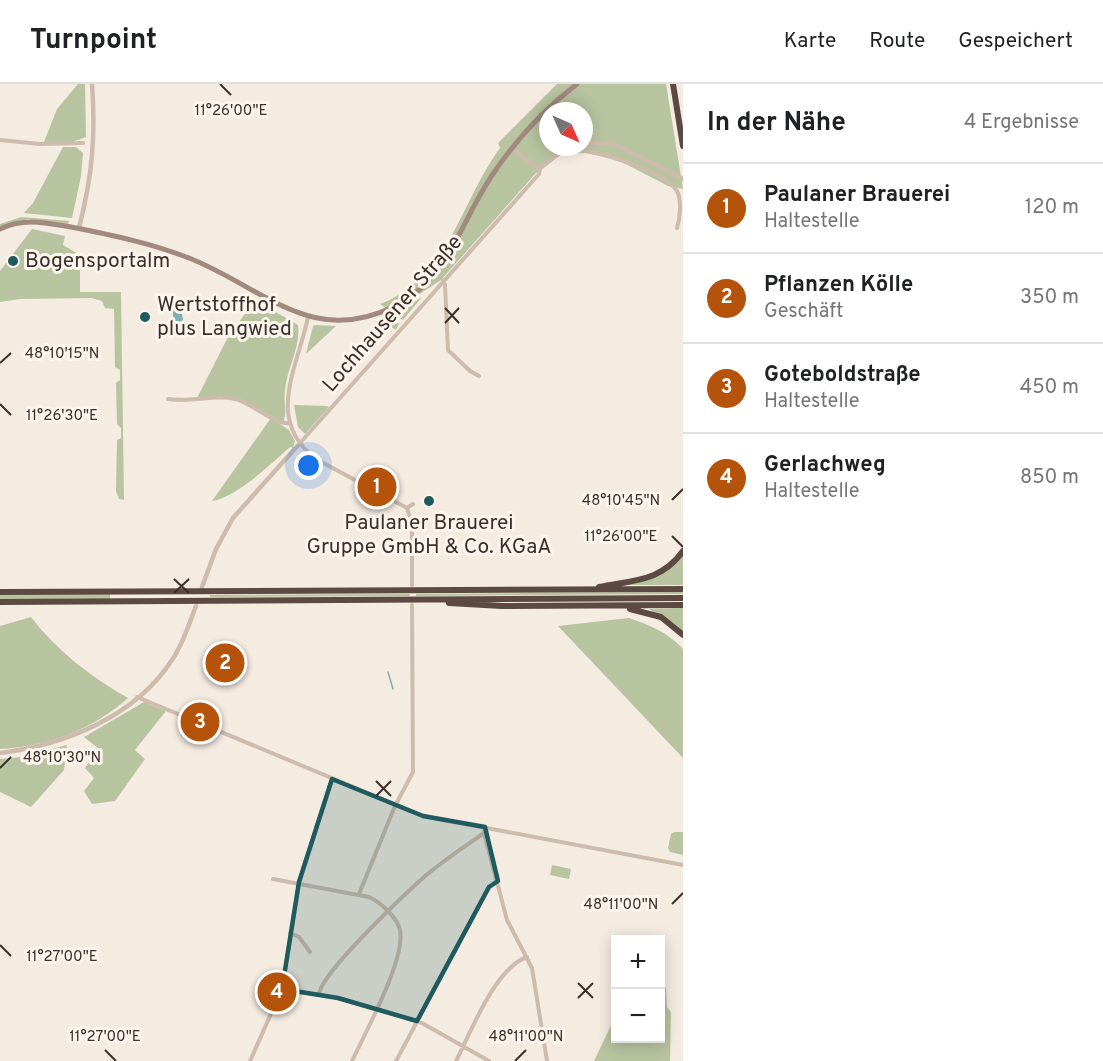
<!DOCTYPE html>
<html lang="de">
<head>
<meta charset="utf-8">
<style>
	:root { --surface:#fff; --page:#f2f2f2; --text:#202124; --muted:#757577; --line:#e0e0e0; --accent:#b45309 }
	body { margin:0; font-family:Overpass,sans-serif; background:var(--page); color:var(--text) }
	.controls { position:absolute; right:18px; bottom:18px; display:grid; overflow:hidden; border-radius:0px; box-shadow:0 3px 15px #0003 }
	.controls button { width:54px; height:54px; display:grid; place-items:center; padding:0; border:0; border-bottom:2px solid var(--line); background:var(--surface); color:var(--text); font:30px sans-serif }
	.compass { position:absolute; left:539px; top:18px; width:54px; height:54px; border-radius:50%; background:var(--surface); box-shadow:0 3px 15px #0003; rotate:135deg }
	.you { position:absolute; left:309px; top:382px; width:21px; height:21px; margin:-15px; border:4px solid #fff; border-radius:50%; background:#1a73e8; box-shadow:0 0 0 9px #1a73e833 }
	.badge { display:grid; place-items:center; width:39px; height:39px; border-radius:50%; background:var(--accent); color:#fff; font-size:20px; font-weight:700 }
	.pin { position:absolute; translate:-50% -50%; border:3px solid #fff; box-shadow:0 2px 6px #0006 }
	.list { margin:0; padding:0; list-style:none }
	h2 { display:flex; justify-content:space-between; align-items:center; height:78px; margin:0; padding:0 24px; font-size:26px }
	h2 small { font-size:20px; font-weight:400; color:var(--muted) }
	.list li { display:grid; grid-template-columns:39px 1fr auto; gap:18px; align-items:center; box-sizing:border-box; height:90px; padding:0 24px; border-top:2px solid var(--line) }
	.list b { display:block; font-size:22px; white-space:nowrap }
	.list p { margin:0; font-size:20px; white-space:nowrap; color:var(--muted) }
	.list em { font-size:20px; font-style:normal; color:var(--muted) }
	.map { position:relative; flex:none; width:683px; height:977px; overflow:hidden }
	header { display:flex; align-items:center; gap:36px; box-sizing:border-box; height:84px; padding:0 30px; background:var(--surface); border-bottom:2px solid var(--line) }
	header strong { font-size:28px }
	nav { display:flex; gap:33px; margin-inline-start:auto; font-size:21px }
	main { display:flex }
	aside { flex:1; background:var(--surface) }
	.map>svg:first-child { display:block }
</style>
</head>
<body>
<header>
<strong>Turnpoint</strong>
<nav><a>Karte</a><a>Route</a><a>Gespeichert</a></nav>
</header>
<main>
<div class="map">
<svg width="683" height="977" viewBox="0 0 683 977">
	<rect width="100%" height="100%" fill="#f4ebe1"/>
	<path fill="#b8c4a0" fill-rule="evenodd" d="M78 0H85L86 53 72 58H44L57 25Z
		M557 0H666L683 105 668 102 616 75 586 69 561 70 535 90 441 196 392 228 380 220C450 193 459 120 500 64L498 59ZM548 27H584V63H548Z
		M63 63H76L83 69 81 92 72 134 24 129 33 119Z
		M21 133 69 137 68 140 28 135 0 143V140Z
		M32 145 65 152 63 161 80 171V208H121L124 416 119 415 116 407 117 356 121 354V344L117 340 116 299 120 296V286L115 283 114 225 105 224 102 217 92 214 20 215 0 218V187Z
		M422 213 403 236 394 231Z
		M255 216 298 241C301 263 287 284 285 306 283 316 288 329 283 338L240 315 197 314 228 253Z
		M390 232 399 240 396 246 379 236Z
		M316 241 336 242 306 270 313 242Z
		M294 321 327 322 329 323 305 350 298 343Z
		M271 334 289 346 295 357 293 364 290 363C272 379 237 413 212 417Z
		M683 471V501H629L661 491Z
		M683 508V510L416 512V510Z
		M0 510H110V515L0 516Z
		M410 510 409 512 210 513V511Z
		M683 524V547L649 525Z
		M31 533C57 567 91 593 128 614 94 645 46 663 0 665V542Z
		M629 534C650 541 667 548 683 565V674L558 542Z
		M144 618 166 627 135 666 145 675 115 717 92 720 84 707 94 694 85 684 99 665 84 653Z
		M67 661 64 686 31 723 0 708V675L21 673Z
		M674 748H683V771L670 768 668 764 671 750Z
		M552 781 571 785 569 795 550 791Z
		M666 904 667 923 671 928 670 977H594L615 933 616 954H660L661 905Z"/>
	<path fill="#7fb0b2" d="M181 223 183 236 175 242 172 225Z"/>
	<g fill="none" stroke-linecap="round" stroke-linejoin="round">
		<path stroke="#7fb0b2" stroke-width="1.5" d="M388 588 393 605"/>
		<path stroke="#cdbbac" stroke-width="4" d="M0 56 40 60 83 59
			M587 58 586 67C608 71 665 88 677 107 682 117 680 134 677 144
			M443 196 445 201 448 266 470 287 479 292
			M308 233C298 283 264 336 316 375L407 424
			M168 315C191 319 217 309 239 316 253 321 278 342 290 339
			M300 359 539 90 540 85
			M407 424 412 440V501
			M407 424 413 420
			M137 613 423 732 683 781
			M485 743 484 749 507 836 532 884 547 977
			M273 795 369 813C380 818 397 833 400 846 406 875 365 949 352 977
			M359 810 395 722 413 688 412 521
			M290 849 299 853 310 868
			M282 905 338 914 422 939 489 977
			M319 910C322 888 404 811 424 793 443 777 464 763 484 749
			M250 977 282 905 299 798 332 695
			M396 977 489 803 498 797
			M456 977C471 948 495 884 527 873"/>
		<path stroke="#cdbbac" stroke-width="4.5" d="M584 58 614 60 683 95
			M512 64 539 85 567 63
			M79 144C92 93 96 53 92 0
			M202 503 216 465 233 434 300 359
			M0 669C64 661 135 633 172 576 183 560 189 540 196 522"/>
		<path stroke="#a18a7d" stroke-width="5" d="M0 145C23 133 47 139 71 143 112 151 150 159 189 174 263 203 311 264 395 222 449 195 460 139 491 93 514 58 543 26 577 0"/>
		<path stroke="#5c4a42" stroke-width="6" d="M673 0 683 62
			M599 503C633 496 661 498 683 467
			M0 508 683 505
			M0 518 683 514
			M449 519 502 522 683 521
			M630 525 661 533 683 551"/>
	</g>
	<path fill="#1f5a5e" fill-opacity="0.2" stroke="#1f5a5e" stroke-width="4.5" stroke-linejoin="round" d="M332 695 423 732 485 743 498 797 489 803 417 937 338 914 282 905 299 798Z"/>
	<path fill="none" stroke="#3b302b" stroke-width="2" d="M220 0 231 11M445 224 459 239M445 239 459 224M0 279 11 269M0 320 11 331M672 416 683 405M672 452 683 463M174 495 189 509M174 509 189 495M0 684 11 673M376 697 391 712M376 712 391 697M672 820 683 809M0 861 11 872M578 899 593 914M578 914 593 899M105 966 116 977M515 977 526 966"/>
	<g fill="#1f5a5e" stroke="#fbf5ee" stroke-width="2">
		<circle cx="13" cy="177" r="6"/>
		<circle cx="145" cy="233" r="6"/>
		<circle cx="429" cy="417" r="6"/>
	</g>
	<g text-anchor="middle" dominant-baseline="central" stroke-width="6" stroke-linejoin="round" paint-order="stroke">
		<g font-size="21" fill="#3b302b" stroke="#fbf5ee" text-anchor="start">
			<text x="25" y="177">Bogensportalm</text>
			<text x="157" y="221">Wertstoffhof<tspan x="157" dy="24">plus Langwied</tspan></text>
			<text x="429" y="439" text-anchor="middle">Paulaner Brauerei<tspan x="429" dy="24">Gruppe GmbH &amp; Co. KGaA</tspan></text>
		</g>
		<g font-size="21" fill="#3b302b" stroke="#fbf5ee">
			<text transform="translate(393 230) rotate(-49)">Lochhausener Straße</text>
		</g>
	</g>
	<g font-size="15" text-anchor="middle" fill="#3b302b" stroke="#fbf5ee" stroke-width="6" stroke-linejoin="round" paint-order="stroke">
		<text x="231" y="31">11°26'00"E</text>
		<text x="62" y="274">48°10'15"N</text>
		<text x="62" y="336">11°26'30"E</text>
		<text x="621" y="421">48°10'45"N</text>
		<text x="621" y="457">11°26'00"E</text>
		<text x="62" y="678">48°10'30"N</text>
		<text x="621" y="825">48°11'00"N</text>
		<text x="62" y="877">11°27'00"E</text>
		<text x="105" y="957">11°27'00"E</text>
		<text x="526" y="957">48°11'00"N</text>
	</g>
</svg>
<div class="controls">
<button>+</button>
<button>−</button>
</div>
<svg class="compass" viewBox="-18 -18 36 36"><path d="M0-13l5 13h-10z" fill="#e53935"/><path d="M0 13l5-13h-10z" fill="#757577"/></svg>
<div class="you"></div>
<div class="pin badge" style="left:377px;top:403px">1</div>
<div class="pin badge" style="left:225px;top:579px">2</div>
<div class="pin badge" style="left:200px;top:638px">3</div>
<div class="pin badge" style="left:277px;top:908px">4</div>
</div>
<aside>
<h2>In der Nähe<small>4 Ergebnisse</small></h2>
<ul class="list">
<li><span class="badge">1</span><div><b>Paulaner Brauerei</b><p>Haltestelle</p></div><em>120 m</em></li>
<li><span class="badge">2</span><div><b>Pflanzen Kölle</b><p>Geschäft</p></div><em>350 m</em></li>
<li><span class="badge">3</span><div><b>Goteboldstraße</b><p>Haltestelle</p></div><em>450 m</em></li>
<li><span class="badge">4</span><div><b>Gerlachweg</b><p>Haltestelle</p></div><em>850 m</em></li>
</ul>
</aside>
</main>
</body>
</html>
